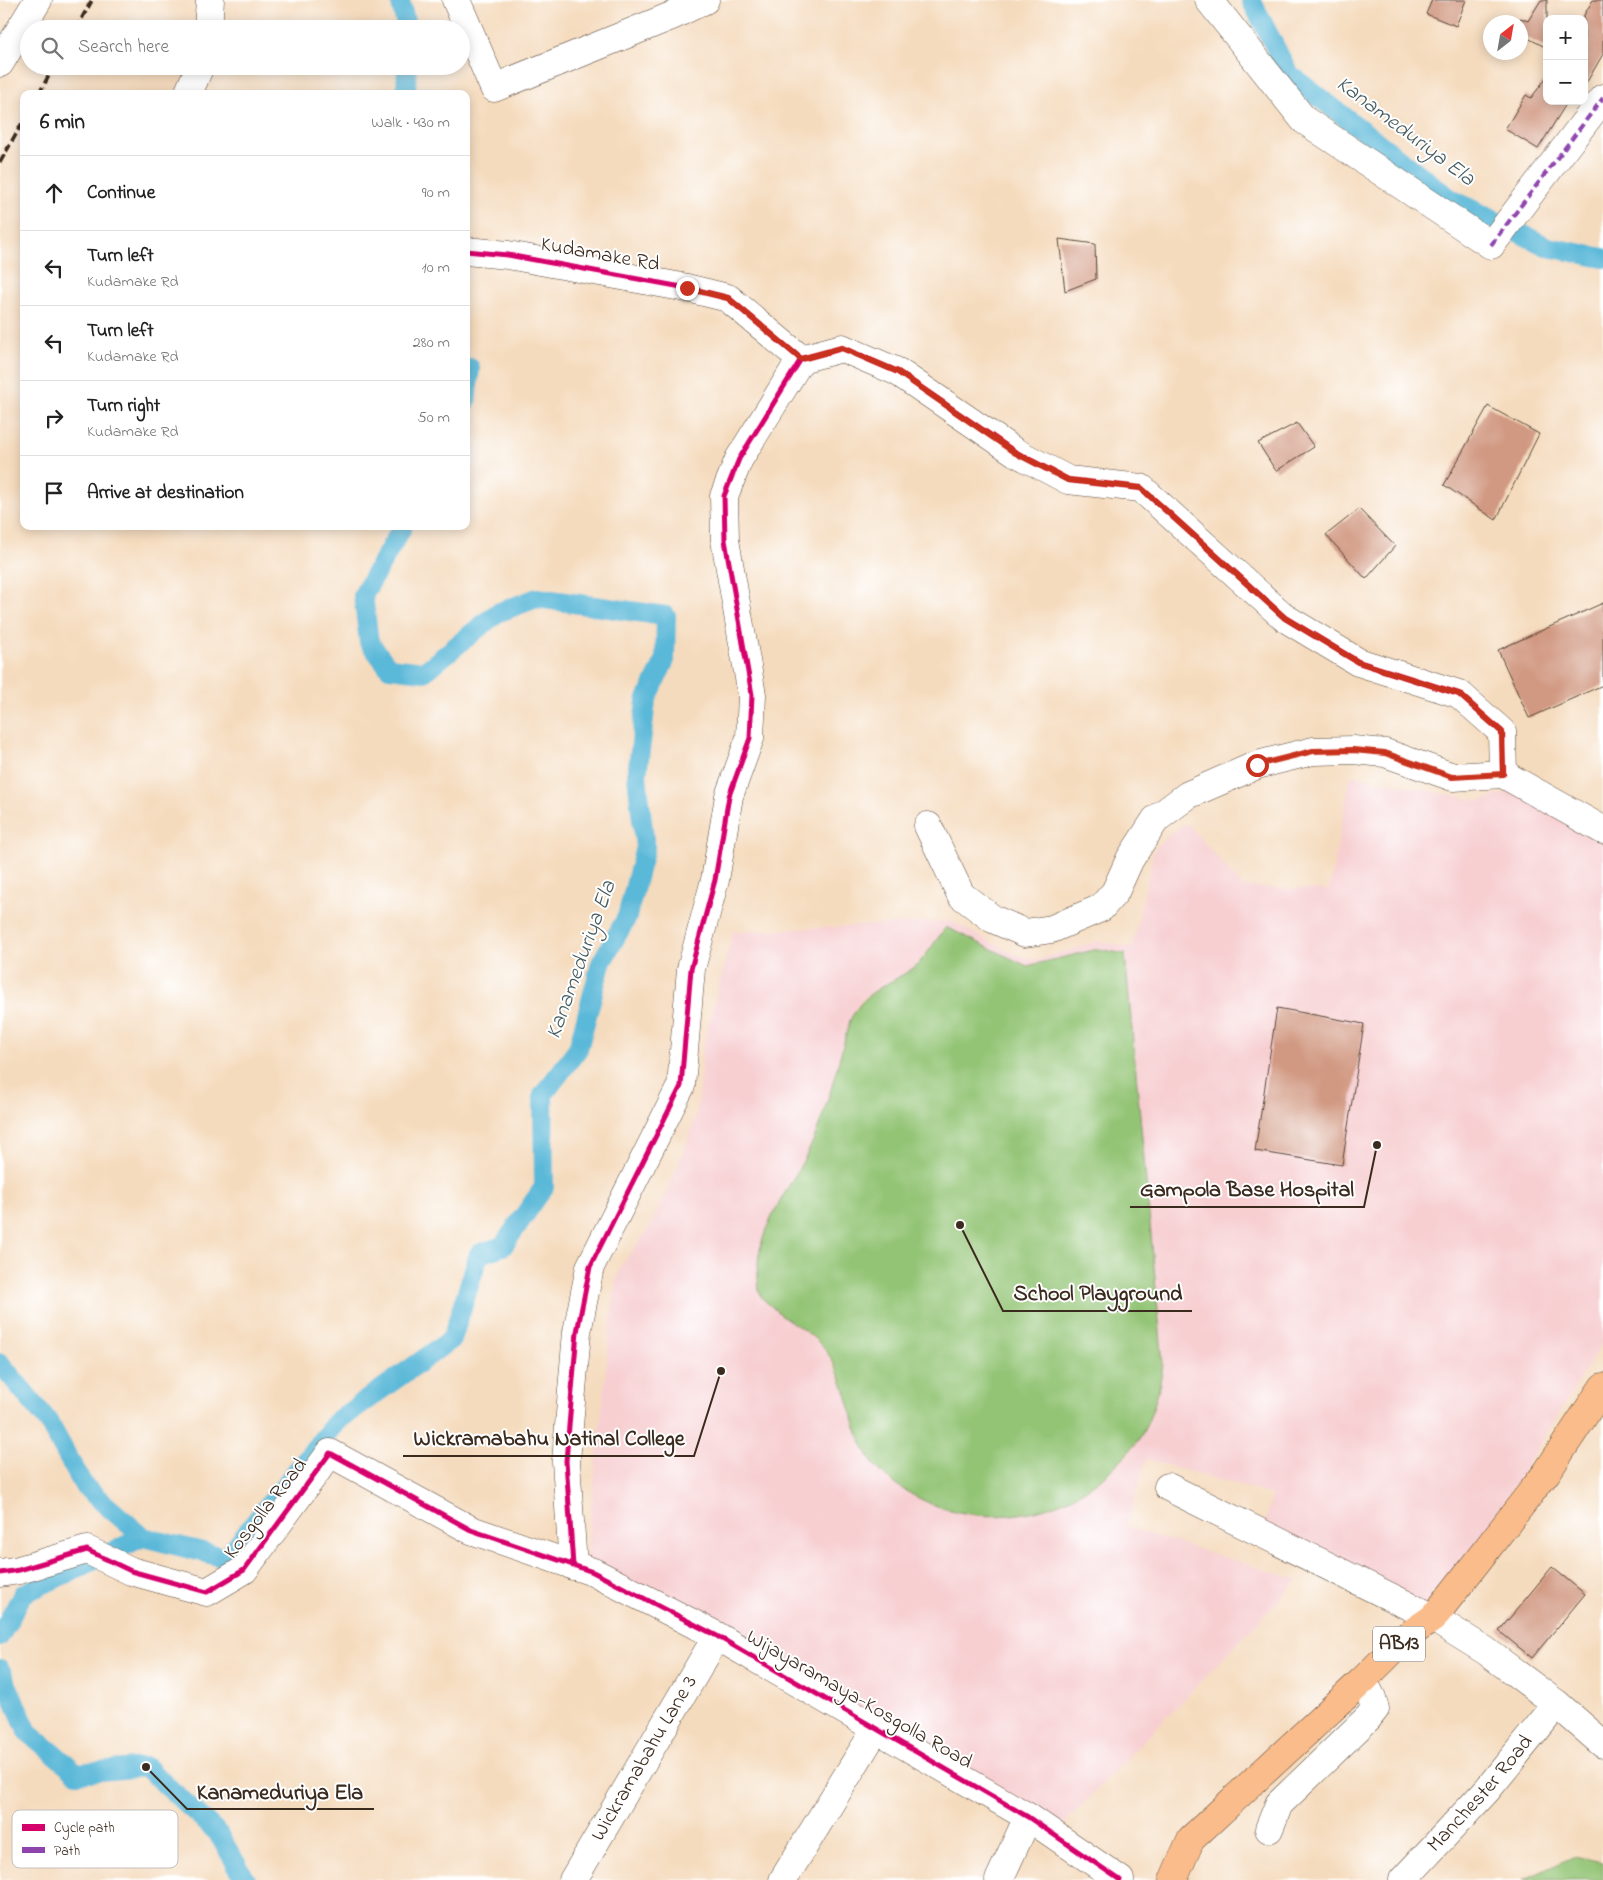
<!DOCTYPE html>
<html lang="en">
<head>
<meta charset="utf-8">
<style>
	:root { --surface:#fff; --page:#f2f2f2; --text:#222; --muted:#767676; --line:#e0e0e0 }
	body { margin:0; font-family:"Indie Flower",sans-serif; background:var(--page); color:var(--text) }
	.controls { position:absolute; right:15px; top:15px; display:grid; overflow:hidden; border-radius:10px; box-shadow:0 2px 12px #0003 }
	.controls button { width:45px; height:45px; display:grid; place-items:center; padding:0; border:0; border-bottom:1px solid var(--line); background:var(--surface); color:var(--text); font:25px sans-serif }
	.compass { position:absolute; left:1483px; top:15px; width:45px; height:45px; border-radius:50%; background:var(--surface); box-shadow:0 2px 12px #0003; rotate:31deg }
	.stop { position:absolute; width:15px; height:15px; margin:-11px; border:4px solid #c8321e; border-radius:50%; background:#fff }
	.stop.end { background:#c8321e; border-color:#fff; box-shadow:0 1px 5px #0008 }
	.list { margin:0; padding:0; list-style:none }
	h2 { display:flex; justify-content:space-between; align-items:center; height:65px; margin:0; padding:0 20px; font-size:21px }
	h2 small { font-size:16px; font-weight:400; color:var(--muted) }
	.list li { display:grid; grid-template-columns:32px 1fr auto; gap:15px; align-items:center; box-sizing:border-box; height:75px; padding:0 20px; border-top:1px solid var(--line) }
	.list b { display:block; font-size:19px; white-space:nowrap }
	.list p { margin:0; font-size:16px; white-space:nowrap; color:var(--muted) }
	.list em { font-size:16px; font-style:normal; color:var(--muted) }
	.icon { flex:none; width:28px; height:28px; fill:none; stroke:currentColor; stroke-width:2; stroke-linecap:round; stroke-linejoin:round }
	.map { position:relative; flex:none; width:1603px; height:1880px; overflow:hidden }
	.search { position:absolute; background:var(--surface); box-shadow:0 2px 12px #0003; left:20px; top:20px; width:450px; height:55px; display:flex; align-items:center; gap:12px; box-sizing:border-box; padding:0 18px; border-radius:28px; color:var(--muted); font-size:19px }
	.panel { position:absolute; background:var(--surface); box-shadow:0 2px 12px #0003; left:20px; top:90px; width:450px; height:440px; border-radius:10px }
	.map>svg:first-child { display:block }
</style>
</head>
<body>
<div class="map">
<svg width="1603" height="1880" viewBox="0 0 1603 1880">
	<rect width="100%" height="100%" fill="#fff"/>
	<filter id="ink" filterUnits="userSpaceOnUse"><feTurbulence type="fractalNoise" baseFrequency=".02" numOctaves="2"/><feDisplacementMap in="SourceGraphic" scale="10" xChannelSelector="R" yChannelSelector="G"/><feConvolveMatrix kernelMatrix="1 2 1 2 8 2 1 2 1" color-interpolation-filters="sRGB"/></filter>
	<filter id="wash" filterUnits="userSpaceOnUse"><feTurbulence type="fractalNoise" baseFrequency=".0096" numOctaves="4" result="noise"/><feDisplacementMap in="SourceGraphic" scale="20" xChannelSelector="R" yChannelSelector="G"/><feGaussianBlur stdDeviation="1.12" result="paint"/><feColorMatrix in="noise" values="0 0 0 0 0 0 0 0 0 0 0 0 0 0 0 0 0 1.4 0 .05"/><feComposite in="paint" operator="in"/></filter>
	<g filter="url(#wash)">
		<rect width="100%" height="100%" fill="#f5dbbe"/>
		<path fill="#f7cfd1" fill-rule="evenodd" d="M1351 775 1481 801 1510 791 1603 843V1342L1493 1520 1428 1606 1261 1540 1272 1495 1146 1459 1127 1527 1298 1580 1061 1827 586 1558 615 1284 621 1266 650 1227 671 1182 688 1140 696 1114 700 1090 702 1048 733 932 951 921 1014 954 1036 960 1099 941 1132 948 1154 849 1172 832 1187 823 1243 887 1329 890ZM946 927 1027 966 1098 949 1163 1364 1160 1387 1149 1418 1130 1452 1109 1473 1092 1487 869 1457 859 1435 845 1390 831 1361 823 1347 805 1332 798 1170 815 1138 826 1104 850 1021 856 1008 865 997 913 969Z"/>
		<path fill="#93c474" stroke="#677749" d="M946 927 1027 966 1098 949 1125 954 1163 1364C1160 1387 1154 1411 1143 1432 1137 1444 1127 1454 1118 1463 1057 1528 952 1534 884 1475 848 1442 854 1385 823 1347 809 1330 786 1321 771 1306 768 1303 763 1300 761 1296 759 1292 758 1284 758 1279 753 1226 797 1183 815 1136 830 1099 839 1059 850 1020 866 989 885 987 912 969 922 963 938 937 946 927Z
			M1575 1856 1603 1862V1880H1523Z"/>
		<g fill="none" stroke-linecap="round" stroke-linejoin="round">
			<path stroke="#5ab8d8" stroke-width="20" d="M400 0 407 29
				M1251 0 1289 74 1451 199 1548 247 1603 258
				M406 94 407 66
				M466 368H470L466 402
				M0 1363 48 1421 84 1486 143 1537
				M0 1636 23 1594 143 1537 226 1558 337 1421 452 1339 479 1254 503 1246 544 1187 543 1095 578 1049 601 963 627 917 645 847 637 776 646 701 665 660 666 616 537 598 497 613 424 672 389 668 369 642 363 595 403 526
				M0 1669 28 1732 77 1773 146 1767 217 1832 246 1880"/>
		</g>
		<g id="blocks">
			<path fill="#d19982" d="M1432 0H1466L1456 26 1426 14Z
				M1541 0H1547V48L1520 34V18L1528 21Z
				M1593 0H1603V54L1584 87V15Z
				M1547 77V101H1568L1538 149 1505 129 1526 95 1531 98Z
				M1059 239 1095 244 1096 279 1065 291Z
				M1488 406 1539 434 1496 520 1444 485Z
				M1297 423 1314 447 1276 471 1258 443Z
				M1359 509 1395 546 1366 579 1326 535Z
				M1603 603V685L1529 718 1498 650Z
				M1277 1008 1364 1024 1342 1165 1255 1151Z
				M1552 1567 1585 1594 1532 1658 1499 1631Z"/>
		</g>
	</g>
	<g filter="url(#ink)">
		<use href="#blocks" fill-opacity="0" stroke="#574536" stroke-width="1"/>
		<g fill="none" stroke-linecap="round" stroke-linejoin="round">
			<defs>
				<g id="minor">
					<path d="M456 0 494 88 674 15 705 0"/>
					<path d="M1209 0 1304 120 1491 245 1603 98"/>
					<path d="M208 29 210 0"/>
					<path d="M0 63 38 0"/>
					<path d="M188 94 200 66"/>
					<path d="M466 251 508 255 687 288 728 298 801 359 842 348 898 372 1015 452 1068 480 1141 488 1285 618 1358 662 1459 694 1502 732 1503 774"/>
					<path d="M1503 774 1603 830"/>
					<path d="M928 826 961 895 993 919 1025 933 1052 929 1101 908 1115 892 1130 859 1156 819 1188 795 1257 765 1313 751 1353 750 1385 753 1453 777 1503 774"/>
					<path d="M1168 1487 1433 1618 1486 1651 1557 1704 1603 1744"/>
					<path d="M573 1566 566 1461 577 1332 590 1267 681 1086 691 969 715 880 729 796 750 738 752 695 725 540 724 496 739 459 801 359"/>
					<path d="M0 1573 19 1570 87 1550 131 1571 207 1592 244 1570 330 1453 471 1530 593 1572 717 1636 1028 1817 1120 1880"/>
					<path d="M1269 1829 1279 1804 1368 1718 1375 1709 1372 1698 1363 1680"/>
					<path id="s1" d="M573 1880 717 1636"/>
					<path d="M783 1880 876 1729"/>
					<path d="M999 1880 1028 1817"/>
					<path id="s2" d="M1403 1880 1487 1790 1557 1704"/>
				</g>
				<path id="major" d="M1173 1880 1191 1839 1363 1680 1407 1636 1433 1618 1547 1472 1603 1387"/>
			</defs>
			<use href="#minor" stroke="#574536" stroke-width="29"/>
			<use href="#major" stroke="#574536" stroke-width="29"/>
			<use href="#minor" stroke="#fff" stroke-width="28"/>
			<use href="#major" stroke="#f9bc8a" stroke-width="28"/>
			<path stroke="#3b2a1e" stroke-width="4" stroke-dasharray="8 4" stroke-linecap="butt" d="M76 29 92 0
				M39 94 54 66
				M0 162 24 120"/>
			<path stroke="#8e44ad" stroke-width="4" stroke-dasharray="8 4" stroke-linecap="butt" d="M1491 245 1603 98"/>
			<defs>
				<path id="cycleway" d="M466 251 508 255 687 288 728 298 801 359 842 348 898 372 1015 452 1068 480 1141 488 1285 618 1358 662 1459 694 1502 732 1503 774
					M573 1566 566 1461 577 1332 590 1267 681 1086 691 969 715 880 729 796 750 738 752 695 725 540 724 496 739 459 801 359
					M0 1573 19 1570 87 1550 131 1571 207 1592 244 1570 330 1453 471 1530 593 1572 717 1636 1028 1817 1120 1880"/>
			</defs>
			<use href="#cycleway" stroke="#fff" stroke-width="8"/>
			<use href="#cycleway" stroke="#d6006c" stroke-width="5"/>
		</g>
	</g>
	<g fill="none" stroke-linecap="round" stroke-linejoin="round" filter="url(#ink)">
		<path stroke="#c8321e" stroke-width="6" d="M687 288 728 298 801 359 842 348 898 372 1014 452 1068 480 1141 488 1285 618 1358 662 1459 694 1502 732 1503 774 1452 777 1385 753 1353 750 1313 751 1257 765"/>
	</g>
	<g text-anchor="middle" dominant-baseline="central" stroke-width="4" stroke-linejoin="round" paint-order="stroke">
		<rect fill="#fff" stroke="#766a62" stroke-width="1" x="1373" y="1626.5" width="52" height="35" rx="4"/>
		<g font-size="20" font-weight="bold" fill="#3b2a1e">
			<text x="1399" y="1644">AB13</text>
		</g>
		<g font-size="21" fill="#3b2a1e" stroke="#fff">
			<text transform="translate(600 255) rotate(10)">Kudamake Rd</text>
			<text transform="translate(266 1509) rotate(-52)">Kosgolla Road</text>
			<text transform="translate(859 1700) rotate(30)">Wijayaramaya-Kosgolla Road</text>
			<text stroke="none"><textPath href="#s1" startOffset="141">Wickramabahu Lane 3</textPath></text>
			<text stroke="none"><textPath href="#s2" startOffset="116">Manchester Road</textPath></text>
		</g>
		<g font-size="22" font-style="italic" fill="#465c5f" stroke="#fff">
			<text transform="translate(1405 132) rotate(37)">Kanameduriya Ela</text>
			<text transform="translate(582 960) rotate(-70)">Kanameduriya Ela</text>
		</g>
	</g>
	<rect x="12" y="1810" width="166" height="58" rx="8" fill="#fff" stroke="#c4bfbc" stroke-width="1"/>
	<rect x="22" y="1824" width="23" height="7" fill="#d6006c"/>
	<rect x="22" y="1847" width="23" height="6" fill="#8e44ad"/>
	<g font-size="14" fill="#3b2a1e">
		<text x="54" y="1832">Cycle path</text>
		<text x="54" y="1855">Path</text>
	</g>
	<path fill="none" stroke="#3b2a1e" stroke-width="2" d="M1377 1145L1364 1207H1130M960 1225L1003 1311H1192M721 1371L694 1456H403M146 1767L187 1809H374"/>
	<g fill="#3b2a1e" stroke="#fff" stroke-width="2">
		<circle cx="1377" cy="1145" r="5"/>
		<circle cx="960" cy="1225" r="5"/>
		<circle cx="721" cy="1371" r="5"/>
		<circle cx="146" cy="1767" r="5"/>
	</g>
	<g font-size="22" text-anchor="middle" font-weight="bold" fill="#3b2a1e" stroke="#fff" stroke-width="4" stroke-linejoin="round" paint-order="stroke">
		<text x="1247" y="1196">Gampola Base Hospital</text>
		<text x="1098" y="1300">School Playground</text>
		<text x="549" y="1445">Wickramabahu Natinal College</text>
		<text x="280" y="1799">Kanameduriya Ela</text>
	</g>
</svg>
<div class="controls">
<button>+</button>
<button>−</button>
</div>
<svg class="compass" viewBox="-18 -18 36 36"><path d="M0-13l5 13h-10z" fill="#e53935"/><path d="M0 13l5-13h-10z" fill="#767676"/></svg>
<div class="stop" style="left:1257px;top:765px"></div>
<div class="stop end" style="left:687px;top:288px"></div>
<div class="search"><svg class="icon" aria-label="search" viewBox="0 0 24 24"><circle cx="10" cy="10" r="6"/><path d="M15 15l6 6"/></svg>Search here</div>
<section class="panel">
<h2>6 min<small>Walk · 430 m</small></h2>
<ul class="list">
<li><svg class="icon" aria-label="ahead" viewBox="0 0 24 24"><path d="M12 20V5M6 11l6-6 6 6"/></svg><div><b>Continue</b></div><em>90 m</em></li>
<li><svg class="icon" aria-label="left" viewBox="0 0 24 24"><path d="M17 20v-9H6M10 6l-5 5 5 5"/></svg><div><b>Turn left</b><p>Kudamake Rd</p></div><em>10 m</em></li>
<li><svg class="icon" aria-label="left" viewBox="0 0 24 24"><path d="M17 20v-9H6M10 6l-5 5 5 5"/></svg><div><b>Turn left</b><p>Kudamake Rd</p></div><em>280 m</em></li>
<li><svg class="icon" aria-label="right" viewBox="0 0 24 24"><path d="M7 20v-9h11M14 6l5 5-5 5"/></svg><div><b>Turn right</b><p>Kudamake Rd</p></div><em>50 m</em></li>
<li><svg class="icon" aria-label="arrive" viewBox="0 0 24 24"><path d="M6 21V4h12l-3 4 3 4H6"/></svg><div><b>Arrive at destination</b></div></li>
</ul>
</section>
</div>
</body>
</html>
